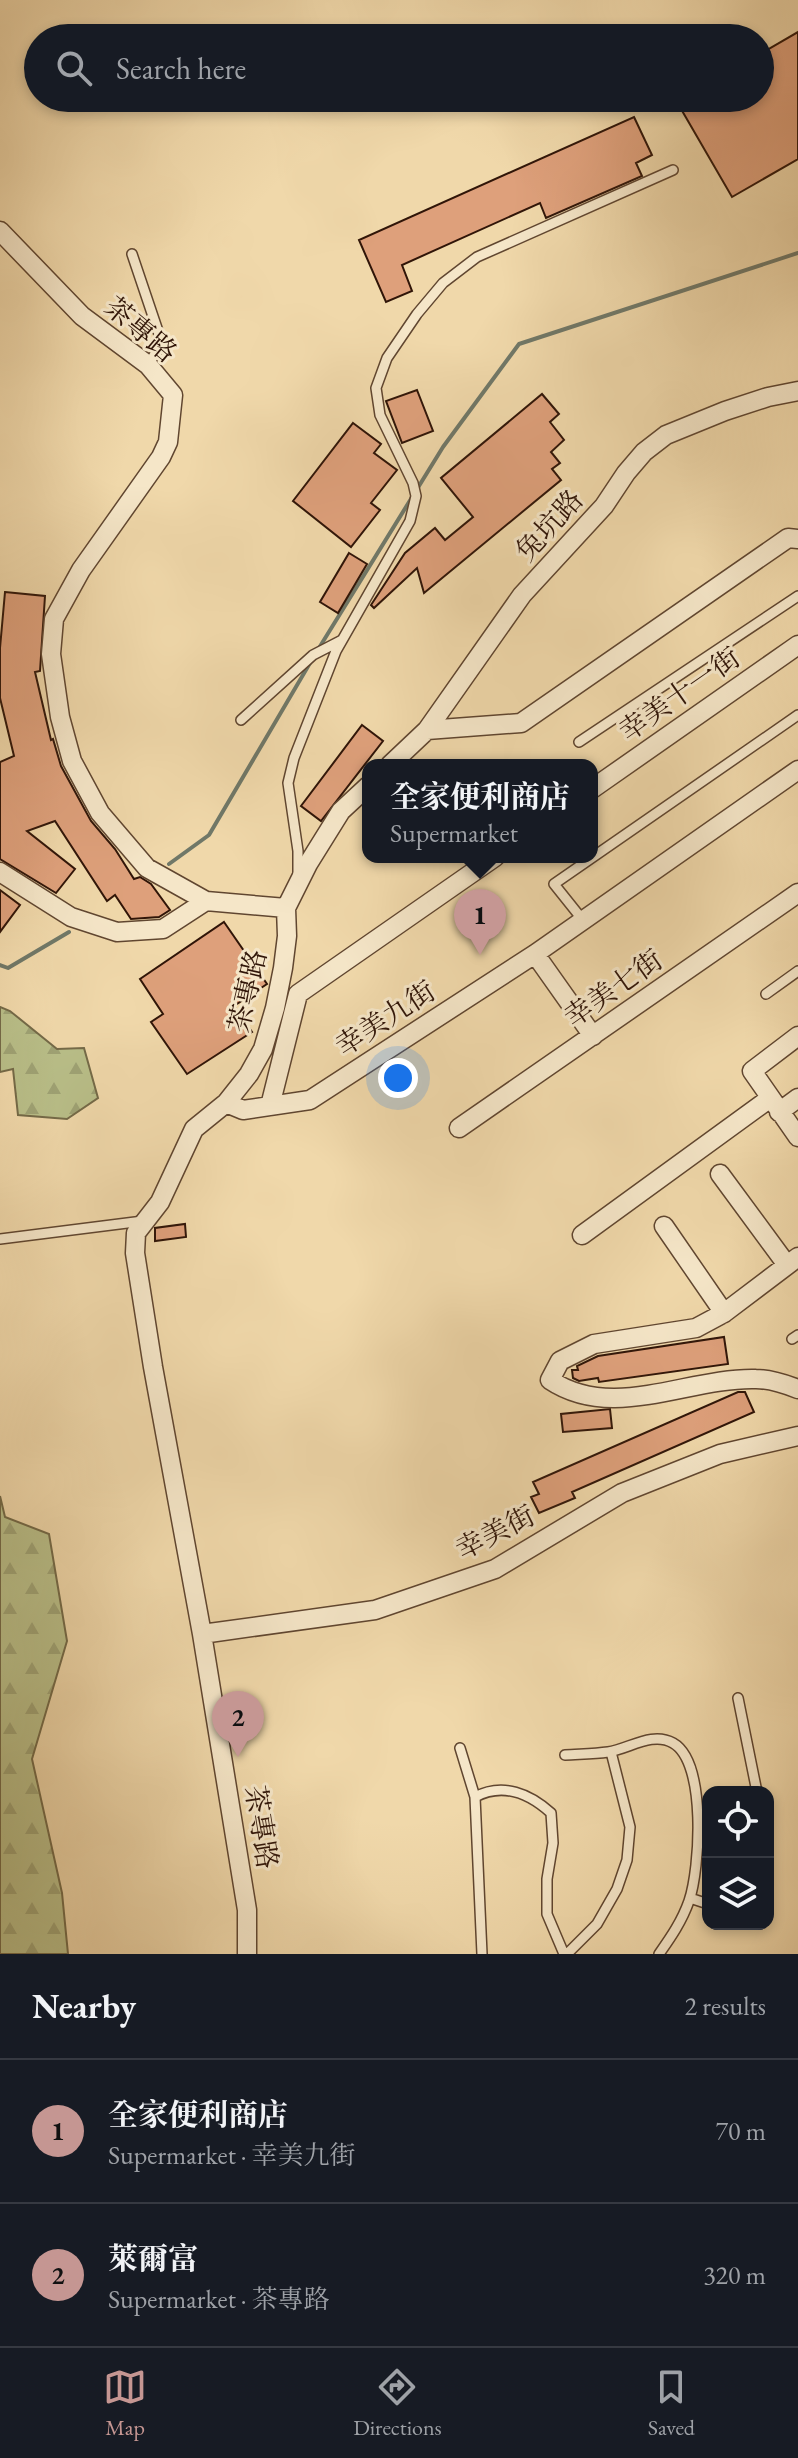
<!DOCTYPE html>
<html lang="en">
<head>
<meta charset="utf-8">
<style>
	:root { --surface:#171b24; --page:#242831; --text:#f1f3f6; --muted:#9ea1a6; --line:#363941; --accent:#c59692 }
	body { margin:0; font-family:"EB Garamond","Noto Serif TC",serif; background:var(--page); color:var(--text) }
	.controls { position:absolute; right:24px; bottom:24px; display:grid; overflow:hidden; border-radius:16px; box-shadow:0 4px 12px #0003 }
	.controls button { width:72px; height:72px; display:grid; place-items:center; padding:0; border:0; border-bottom:2px solid var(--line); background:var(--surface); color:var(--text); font:40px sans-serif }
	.you { position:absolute; left:398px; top:1078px; width:28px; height:28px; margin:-20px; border:6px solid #fff; border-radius:50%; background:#1a73e8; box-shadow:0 0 0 12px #1a73e833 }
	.badge { display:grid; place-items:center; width:52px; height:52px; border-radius:50%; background:var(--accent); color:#111; font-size:26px; font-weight:700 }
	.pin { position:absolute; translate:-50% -66px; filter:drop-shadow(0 2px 4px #0008) }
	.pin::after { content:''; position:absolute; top:42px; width:28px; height:24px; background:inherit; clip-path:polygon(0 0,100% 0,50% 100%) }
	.popup { position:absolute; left:362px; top:759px; width:236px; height:104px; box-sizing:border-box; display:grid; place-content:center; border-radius:16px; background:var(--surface); filter:drop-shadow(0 2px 6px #0005); font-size:26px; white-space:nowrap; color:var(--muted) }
	.popup b { font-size:30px; color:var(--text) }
	.popup::after { content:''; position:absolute; left:50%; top:100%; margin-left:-16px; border:16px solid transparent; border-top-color:var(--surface) }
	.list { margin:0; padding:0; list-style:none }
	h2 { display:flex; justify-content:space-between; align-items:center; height:104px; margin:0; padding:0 32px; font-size:34px }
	h2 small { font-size:26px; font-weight:400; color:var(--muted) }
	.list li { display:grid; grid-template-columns:52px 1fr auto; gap:24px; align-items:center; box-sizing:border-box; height:144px; padding:0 32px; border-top:2px solid var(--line) }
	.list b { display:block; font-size:30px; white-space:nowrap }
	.list p { margin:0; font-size:26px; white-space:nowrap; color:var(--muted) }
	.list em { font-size:26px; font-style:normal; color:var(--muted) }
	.icon { flex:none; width:44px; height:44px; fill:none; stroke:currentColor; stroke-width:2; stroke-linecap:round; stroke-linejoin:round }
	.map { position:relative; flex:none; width:798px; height:1954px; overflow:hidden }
	.search { position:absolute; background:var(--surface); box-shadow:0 4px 12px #0003; left:24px; right:24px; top:24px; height:88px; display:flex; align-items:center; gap:20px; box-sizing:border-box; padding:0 28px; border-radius:44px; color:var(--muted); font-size:30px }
	.sheet { height:392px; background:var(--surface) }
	nav { display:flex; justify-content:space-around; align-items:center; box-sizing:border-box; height:112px; border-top:2px solid var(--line); background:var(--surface); font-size:22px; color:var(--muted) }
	nav a { display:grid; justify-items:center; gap:4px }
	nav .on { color:var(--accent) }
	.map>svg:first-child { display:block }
</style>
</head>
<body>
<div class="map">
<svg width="798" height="1954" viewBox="0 0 798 1954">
	<defs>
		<pattern id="forest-firs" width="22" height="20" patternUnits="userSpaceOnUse" patternTransform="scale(2)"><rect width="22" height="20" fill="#b9bf89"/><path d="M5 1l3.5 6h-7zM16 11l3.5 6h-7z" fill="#9fa375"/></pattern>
	</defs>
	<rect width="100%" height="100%" fill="#f0d8aa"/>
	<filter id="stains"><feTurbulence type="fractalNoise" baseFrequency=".0025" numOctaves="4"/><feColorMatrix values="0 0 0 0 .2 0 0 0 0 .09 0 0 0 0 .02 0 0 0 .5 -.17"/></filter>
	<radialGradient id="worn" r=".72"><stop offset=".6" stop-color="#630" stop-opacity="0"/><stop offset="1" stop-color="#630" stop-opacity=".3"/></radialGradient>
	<path fill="url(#forest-firs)" stroke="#746a48" stroke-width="2" d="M0 1007 10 1011 57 1049 84 1048 98 1098 67 1119 18 1115 13 1069 0 1072Z
		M0 1496 5 1517 49 1534 67 1641 32 1759 62 1893 68 1954H0Z"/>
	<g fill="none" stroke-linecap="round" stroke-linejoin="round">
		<path stroke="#707868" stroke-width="4" d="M319 648 443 447 519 344 798 253
			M169 864 209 835 310 663
			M0 965 8 968 69 932"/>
	</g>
	<path fill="#dea07b" stroke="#301508" stroke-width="2" d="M798 32V159L732 197 677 102 683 98H760V54Z
		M634 117 652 155 636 163 642 176 546 218 540 203 402 265 412 291 386 302 359 240Z
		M417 390 433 431 402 443 386 401Z
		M542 394 559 414 550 422 564 440 551 452 560 463 552 469 561 480 424 593 417 568 374 608 371 605 405 553 435 528 445 540 473 517 441 478Z
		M353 423 381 444 374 453 397 470 371 503 380 510 351 547 293 501Z
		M349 553 367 564 338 613 320 602Z
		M5 592 45 596 40 671 35 672 51 740 53 739 61 766 91 821 115 849 134 879 140 877 151 884 170 910 159 917 131 919 115 895 107 901 55 821 27 831 75 869 56 893 0 859V762L14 756 0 698V648Z
		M362 725 383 741 321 821 301 806Z
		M0 890 20 905 0 932Z
		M224 922 267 984 234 1006 252 1032 187 1074 151 1022 163 1014 140 979Z
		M185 1224 186 1237 155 1241V1228Z
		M724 1337 728 1364 599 1382 598 1378 579 1381 573 1378 572 1370H578L577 1366 598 1356Z
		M738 1392H745L754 1412 572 1492 575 1498 539 1513 531 1497 539 1494 533 1482Z
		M610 1409 612 1428 563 1432 561 1414Z"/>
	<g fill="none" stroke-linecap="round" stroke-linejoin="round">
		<defs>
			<path id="service" d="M132 254 162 343 148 365
				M241 720 313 655 342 640
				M579 742 798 596
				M298 876V851L288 783 294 758 336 651 410 521 416 496 413 483 380 415 376 388 387 358 417 314 443 283 477 257 673 170
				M582 919 554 884 798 715
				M766 994 798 971
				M0 1239 143 1221
				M792 1339 798 1335
				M738 1698 757 1792
				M460 1748 475 1797 482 1954
				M565 1755C579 1754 594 1754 608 1752 629 1749 652 1731 673 1743 707 1762 700 1869 689 1901 682 1921 671 1937 659 1954
				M475 1797C503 1782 530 1794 551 1813L553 1843 547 1879V1914L564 1954
				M690 1898 708 1904
				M567 1954 597 1924 617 1889 627 1860 630 1827 611 1752"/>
			<path id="minor" d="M0 231 82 316 148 365 173 395 168 442 161 457 81 570 54 619 51 654 60 717 72 761 100 813 147 868 206 901 286 908
				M427 730 521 723 788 538 798 539
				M390 765 427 730 522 595 604 506 626 473 644 452 666 435 725 411 768 397 798 391
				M592 789 798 645
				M0 872 71 917 117 932 163 929 206 901
				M535 954 593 1036
				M798 1036 752 1071 798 1137
				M226 1103 243 1110 310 1100 535 954 798 770
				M270 1106 298 994 495 857
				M779 1112 798 1098
				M459 1128 798 893
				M720 1174 787 1265
				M664 1226 724 1313
				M582 1235 769 1099
				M798 1257 724 1313 696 1328 594 1344 560 1361 550 1380C613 1422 688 1377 756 1379 770 1379 785 1384 798 1389
				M202 1634 375 1610 495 1569 622 1493 720 1454 798 1436
				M247 1954V1910L202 1634 153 1367 135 1253 136 1233 160 1202 194 1129 226 1103 249 1074 263 1049 275 1008 283 968 287 936 286 908 308 864 341 811 368 786"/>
		</defs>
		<use href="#service" stroke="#604630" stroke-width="12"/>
		<use href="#minor" stroke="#604630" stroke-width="21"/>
		<use href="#service" stroke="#f5e6c8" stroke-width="9"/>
		<use href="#minor" stroke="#f5e6c8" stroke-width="18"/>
	</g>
	<g text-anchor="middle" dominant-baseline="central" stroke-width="6" stroke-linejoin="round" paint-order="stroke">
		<g font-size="28" fill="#301508" stroke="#f5e6c8">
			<text transform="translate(141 329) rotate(40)">茶專路</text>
			<text transform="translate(549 525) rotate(-48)">兔坑路</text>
			<text transform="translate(679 694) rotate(-35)">幸美十一街</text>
			<text transform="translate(613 988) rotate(-35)">幸美七街</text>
			<text transform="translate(247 991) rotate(-77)">茶專路</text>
			<text transform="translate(385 1018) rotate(-33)">幸美九街</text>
			<text transform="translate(495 1532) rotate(-27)">幸美街</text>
			<text transform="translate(262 1827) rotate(81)">茶專路</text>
		</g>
	</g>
	<rect width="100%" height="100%" filter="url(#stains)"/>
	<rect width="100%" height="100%" fill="url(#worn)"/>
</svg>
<div class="controls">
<button><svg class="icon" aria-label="locate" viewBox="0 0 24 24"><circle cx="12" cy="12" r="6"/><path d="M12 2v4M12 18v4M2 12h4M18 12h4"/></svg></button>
<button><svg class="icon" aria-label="layers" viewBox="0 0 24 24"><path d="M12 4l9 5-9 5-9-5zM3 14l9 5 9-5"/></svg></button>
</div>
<div class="you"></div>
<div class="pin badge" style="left:480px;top:955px">1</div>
<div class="popup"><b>全家便利商店</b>Supermarket</div>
<div class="pin badge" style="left:238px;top:1757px">2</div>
<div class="search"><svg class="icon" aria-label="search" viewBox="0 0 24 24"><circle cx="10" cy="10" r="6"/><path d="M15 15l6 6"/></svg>Search here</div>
</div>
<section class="sheet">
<h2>Nearby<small>2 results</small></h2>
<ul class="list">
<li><span class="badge">1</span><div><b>全家便利商店</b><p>Supermarket · 幸美九街</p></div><em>70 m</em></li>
<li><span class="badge">2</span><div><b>萊爾富</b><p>Supermarket · 茶專路</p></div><em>320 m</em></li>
</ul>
</section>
<nav>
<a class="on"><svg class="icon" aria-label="map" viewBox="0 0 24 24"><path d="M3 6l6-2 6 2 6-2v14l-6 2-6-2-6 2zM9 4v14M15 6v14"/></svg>Map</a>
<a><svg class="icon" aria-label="directions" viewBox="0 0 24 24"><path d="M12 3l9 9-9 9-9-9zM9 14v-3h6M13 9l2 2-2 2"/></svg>Directions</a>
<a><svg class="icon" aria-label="saved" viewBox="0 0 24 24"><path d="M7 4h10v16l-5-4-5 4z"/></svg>Saved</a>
</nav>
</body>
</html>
